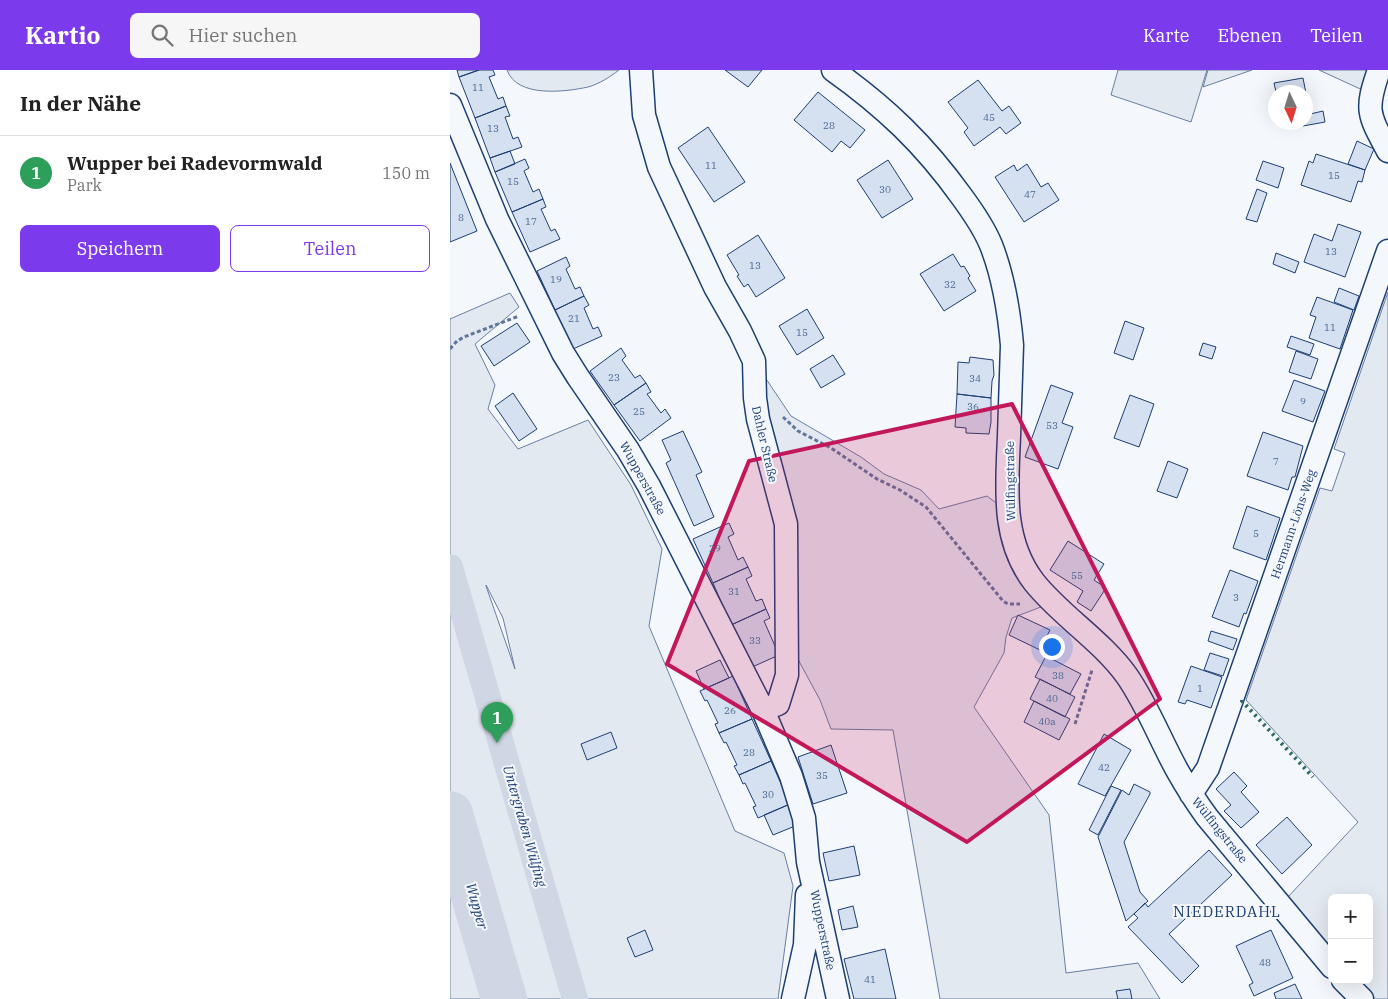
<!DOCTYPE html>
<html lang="de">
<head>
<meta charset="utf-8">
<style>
	:root { --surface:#fff; --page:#f6f6f6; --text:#222; --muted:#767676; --line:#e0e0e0; --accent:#7c3aed }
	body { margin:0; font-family:"IBM Plex Serif",serif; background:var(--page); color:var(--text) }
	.controls { position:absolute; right:15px; bottom:15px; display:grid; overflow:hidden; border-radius:8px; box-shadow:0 5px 20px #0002 }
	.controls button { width:45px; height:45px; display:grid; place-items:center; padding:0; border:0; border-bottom:1px solid var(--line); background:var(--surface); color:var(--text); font:25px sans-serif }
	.compass { position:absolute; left:818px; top:15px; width:45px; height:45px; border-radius:50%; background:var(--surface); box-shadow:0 5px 20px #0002; rotate:176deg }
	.you { position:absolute; left:601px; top:576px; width:18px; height:18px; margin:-12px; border:4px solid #fff; border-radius:50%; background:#1a73e8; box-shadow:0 0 0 8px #1a73e833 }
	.badge { display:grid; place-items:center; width:32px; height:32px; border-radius:50%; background:var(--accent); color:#fff; font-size:16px; font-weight:700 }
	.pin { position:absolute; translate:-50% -41px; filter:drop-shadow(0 1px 2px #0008) }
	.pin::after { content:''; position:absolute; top:26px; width:18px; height:15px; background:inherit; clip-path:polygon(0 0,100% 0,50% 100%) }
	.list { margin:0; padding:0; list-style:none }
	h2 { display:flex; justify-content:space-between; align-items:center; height:65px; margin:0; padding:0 20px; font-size:21px }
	h2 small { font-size:16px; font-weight:400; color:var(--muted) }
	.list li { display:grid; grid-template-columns:32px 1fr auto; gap:15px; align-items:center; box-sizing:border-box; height:75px; padding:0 20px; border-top:1px solid var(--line) }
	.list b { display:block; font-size:19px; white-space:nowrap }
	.list p { margin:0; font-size:16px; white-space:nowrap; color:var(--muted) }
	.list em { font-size:16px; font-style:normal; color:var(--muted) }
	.actions { display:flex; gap:10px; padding:15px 20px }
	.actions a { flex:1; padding:11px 0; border:1px solid var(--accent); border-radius:8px; text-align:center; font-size:18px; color:var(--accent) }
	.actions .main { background:var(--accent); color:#fff }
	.icon { flex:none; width:28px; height:28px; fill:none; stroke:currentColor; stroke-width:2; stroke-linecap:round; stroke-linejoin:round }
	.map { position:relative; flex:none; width:938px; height:929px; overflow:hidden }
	header { display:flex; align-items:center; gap:30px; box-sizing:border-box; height:70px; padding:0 25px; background:var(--accent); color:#fff }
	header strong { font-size:24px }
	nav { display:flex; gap:28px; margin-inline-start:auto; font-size:18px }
	.search { width:350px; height:45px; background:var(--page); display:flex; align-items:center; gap:12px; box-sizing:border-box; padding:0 18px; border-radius:8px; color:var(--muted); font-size:19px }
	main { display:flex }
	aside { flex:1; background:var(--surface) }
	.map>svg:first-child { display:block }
</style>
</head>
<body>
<header>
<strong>Kartio</strong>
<div class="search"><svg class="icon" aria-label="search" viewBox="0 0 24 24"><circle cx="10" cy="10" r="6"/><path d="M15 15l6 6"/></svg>Hier suchen</div>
<nav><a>Karte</a><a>Ebenen</a><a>Teilen</a></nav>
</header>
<main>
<aside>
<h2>In der Nähe<small></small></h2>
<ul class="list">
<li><span class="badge" style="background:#2e9e5b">1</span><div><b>Wupper bei Radevormwald</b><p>Park</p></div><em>150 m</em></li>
</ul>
<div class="actions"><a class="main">Speichern</a><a>Teilen</a></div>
</aside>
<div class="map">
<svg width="938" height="929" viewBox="0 0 938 929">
	<rect width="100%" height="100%" fill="#f4f7fb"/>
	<path fill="#e3e9f0" stroke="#687fa3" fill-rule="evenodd" d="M57 0H169C160 7 149 14 138 17 115 22 67 28 57 0Z
		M668 0H757L741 52 661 25Z
		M758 0H802L753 17Z
		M869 0H927L919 23Z
		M938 222V929H921L902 910H919V828H882V887L837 828 908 752 796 630 870 418 882 421 895 383 884 379Z
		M60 223 69 237 25 274 45 315 38 339 68 379 138 350 181 415 212 479 199 556 285 761 334 783 343 816 328 929H0V249ZM36 515 53 548 65 599 36 516Z
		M304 291 341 346 411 387 434 404 471 420 489 439 537 426 558 442 604 532 562 548 556 567 554 583 524 637 599 745 616 903 688 893 710 929H490L443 660 381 659 370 630 337 569 336 454Z"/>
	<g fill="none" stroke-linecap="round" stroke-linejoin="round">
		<path stroke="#cfd7e4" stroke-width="26" d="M0 497 125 929"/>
		<path stroke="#cfd7e4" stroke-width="46" d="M0 744 54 929"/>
	</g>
	<path fill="#d5e0f0" stroke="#1d3f73" d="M7 0H29L9 7Z
		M29 0H43L45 5 39 7 48 29 53 27 56 36 25 48 9 7Z
		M275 0H312L298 17Z
		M853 8 860 44 856 45V22H826L824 13Z
		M528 10 552 41 559 36 571 53 556 64 550 57 524 76 514 62 518 58 498 32Z
		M368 22 415 60 400 78 391 71 382 82 344 50Z
		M56 36 60 46 55 47 63 69 68 67 72 77 40 88 25 48Z
		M873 41 875 52 853 56 852 52H856V45Z
		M258 57 295 112 264 132 228 78Z
		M907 71 924 79 915 100 898 94Z
		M60 81 65 94 45 102 40 88Z
		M866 84 915 100 912 112 908 111 901 132 851 115 859 91 863 93Z
		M75 89 79 98 74 101 83 122 89 119 93 129 62 142 45 102Z
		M438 90 463 129 432 148 407 110Z
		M813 91 834 98 828 118 806 110Z
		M0 93 27 161 0 172Z
		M577 94 591 117 598 113 609 130 574 152 545 107 564 95 567 101Z
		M807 119 817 123 807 152 796 149Z
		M93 129 96 137 91 139 101 161 105 159 110 169 80 182 62 142Z
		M888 154 911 162 895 207 854 192 864 164 882 171Z
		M308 165 335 208 306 227 298 214 294 217 287 206 289 205 277 185Z
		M826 183 849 192 845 203 823 194Z
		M503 184 511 197 514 196 520 206 518 208 526 221 494 241 470 204Z
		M116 187 120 196 116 199 125 219 130 217 134 226 105 240 87 201Z
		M889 218 909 226 904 240 884 232Z
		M134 226 139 235 134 238 143 259 148 257 152 266 123 279 105 240Z
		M867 227 903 240 890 279 859 268 866 247 860 245Z
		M357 239 374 268 347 285 329 256Z
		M675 251 694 258 683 290 664 283Z
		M67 253 80 272 44 296 31 276Z
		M841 266 864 274 860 285 837 277Z
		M753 273 766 277 762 289 749 285Z
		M171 278 176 286 172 290 185 308 190 305 196 313 164 335 140 301Z
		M846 281 868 289 861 309 839 302Z
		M383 285 395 304 371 318 360 299Z
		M520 287 543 290 544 305 542 311 541 328 507 324 508 292 519 293Z
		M844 310 875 321 863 352 832 341Z
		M196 313 201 322 197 324 211 343 215 339 221 348 190 371 164 335Z
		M601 315 623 323 612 353 623 357 608 399 575 387Z
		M63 323 87 359 69 371 45 336Z
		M507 324 541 328V352L539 364 516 363V358L505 357Z
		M680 325 704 334 689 377 664 368Z
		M233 361 252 402 246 405 264 447 244 456 216 393 221 390 212 370Z
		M813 362 853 376 845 407H842L838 420 797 406Z
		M718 391 738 399 727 428 707 421Z
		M797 436 830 448 816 490 783 478Z
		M279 453 284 464 278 467 288 490 293 487 298 497 263 513 243 469Z
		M618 471 654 494 644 510 656 518 641 541 627 532 633 521 600 500Z
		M298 497 302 506 296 509 306 531 312 529 316 539 281 555 263 513Z
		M780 500 808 511 796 544 794 543 789 557 762 547Z
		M316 539 320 548 314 551 329 585 300 598 281 555Z
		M568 545 600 560 590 580 559 565Z
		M761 561 787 569 783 580 758 571Z
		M760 583 779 589 773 606 754 600Z
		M596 586 631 604 620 624 585 607Z
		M270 590 279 608 254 619 246 601Z
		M741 596 772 607 761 638 737 630 735 634 728 632Z
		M283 606 302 649 269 663 265 654 268 653 257 630 255 631 250 621Z
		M590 609 625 627 615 647 580 629Z
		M584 631 620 649 609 670 574 652Z
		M302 649 321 691 289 705 284 696 287 695 276 672 274 673 269 663Z
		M161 662 167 678 137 690 131 674Z
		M654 664 681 680 655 726 628 714Z
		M381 675 397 723 363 734 348 687Z
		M321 691 340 734 308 748 303 737 306 736 295 713 293 714 289 705Z
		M784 702 797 716 791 722 809 742 791 758 774 741 781 735 766 719Z
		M684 714 700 722V724L674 772 690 822 698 831 676 851 648 767 672 720 679 725Z
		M661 716 671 720 648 765 639 760Z
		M340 734 350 754 323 765 314 745Z
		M837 747 862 775 832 804 806 775Z
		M404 776 410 805 379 811 373 783Z
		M759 780 782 805 719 864 749 896 732 913 678 857 688 848 684 844 695 833 698 837Z
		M403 836 408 857 392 860 388 840Z
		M195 860 203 880 185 887 177 868Z
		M821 860 843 908 804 926 799 915 803 913 786 876Z
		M435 879 446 929H404L394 889Z
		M845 914 852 929H826L824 923Z
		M680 919 682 929H668L666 921Z"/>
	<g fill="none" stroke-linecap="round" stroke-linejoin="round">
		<defs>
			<path id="street" d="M191 0 194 45 209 97 265 217 290 261 304 291 305 328 308 349 336 454 337 605 328 634 313 640
				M383 0C435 37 474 74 512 127 523 142 534 158 541 175 554 208 559 241 562 275 561 306 560 336 559 366 557 417 551 469 584 512 611 546 651 570 677 606 697 635 710 669 727 700 736 716 746 732 757 747L882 897
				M929 0C915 40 918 44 938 81
				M0 35 47 149 113 283 128 307 178 380 199 416 313 640 341 706 354 748 358 792 388 929
				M741 724 758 698 938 181
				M893 910 912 929
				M343 929 355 875 357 825"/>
		</defs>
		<use href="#street" stroke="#1d3f73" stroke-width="25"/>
		<path stroke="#5e769c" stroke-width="3" stroke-dasharray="4 2.5" stroke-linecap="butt" d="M0 279 7 271 14 267 69 246
			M333 347 348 361 381 378 427 409 450 420 476 437 553 531 558 534H570
			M625 654 642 600"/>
		<use href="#street" stroke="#f4f7fb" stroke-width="22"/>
		<path stroke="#2c6c60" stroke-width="4" stroke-dasharray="2.5 4" stroke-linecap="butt" d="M792 630V631L863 707"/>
	</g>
	<path fill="#c2185b" fill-opacity="0.2" stroke="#c2185b" stroke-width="4" stroke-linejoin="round" d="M562 334 710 629 517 772 217 594 299 391Z"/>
	<g text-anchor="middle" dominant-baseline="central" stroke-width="4" stroke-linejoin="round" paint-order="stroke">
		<g font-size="10" fill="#4b6792">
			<text x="28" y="17">11</text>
			<text x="539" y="47">45</text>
			<text x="379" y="55">28</text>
			<text x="43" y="58">13</text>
			<text x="261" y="95">11</text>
			<text x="884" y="105">15</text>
			<text x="63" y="111">15</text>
			<text x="435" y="119">30</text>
			<text x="580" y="124">47</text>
			<text x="11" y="147">8</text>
			<text x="81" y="151">17</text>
			<text x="881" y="181">13</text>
			<text x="305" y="195">13</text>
			<text x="106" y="209">19</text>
			<text x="500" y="214">32</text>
			<text x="124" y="248">21</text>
			<text x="880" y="257">11</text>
			<text x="352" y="262">15</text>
			<text x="164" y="307">23</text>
			<text x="525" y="308">34</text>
			<text x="853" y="331">9</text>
			<text x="523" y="336">36</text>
			<text x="189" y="341">25</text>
			<text x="602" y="355">53</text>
			<text x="826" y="391">7</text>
			<text x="806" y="463">5</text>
			<text x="265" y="478">29</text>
			<text x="627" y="505">55</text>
			<text x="284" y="521">31</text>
			<text x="786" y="527">3</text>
			<text x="305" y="570">33</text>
			<text x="608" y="605">38</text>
			<text x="750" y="618">1</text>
			<text x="602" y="628">40</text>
			<text x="280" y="640">26</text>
			<text x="597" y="651">40a</text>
			<text x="299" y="682">28</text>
			<text x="654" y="697">42</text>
			<text x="372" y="705">35</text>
			<text x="318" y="724">30</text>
			<text x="815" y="892">48</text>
			<text x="420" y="909">41</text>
		</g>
		<g font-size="12" fill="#1d3f73" stroke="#f4f7fb">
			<text transform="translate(315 374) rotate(77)">Dahler Straße</text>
			<text transform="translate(193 408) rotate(61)">Wupperstraße</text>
			<text transform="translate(560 411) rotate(-91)">Wülfingstraße</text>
			<text transform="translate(843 454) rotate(-71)">Hermann-Löns-Weg</text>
			<text transform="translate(770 760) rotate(51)">Wülfingstraße</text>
			<text transform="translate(373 860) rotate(78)">Wupperstraße</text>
		</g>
		<g font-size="14" font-style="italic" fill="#1d3f73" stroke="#f4f7fb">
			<text transform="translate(75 756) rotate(74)">Untergraben Wülfing</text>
			<text transform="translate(27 836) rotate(74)">Wupper</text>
		</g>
		<g font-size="15" letter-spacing="1" fill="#1d3f73" stroke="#f4f7fb">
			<text x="777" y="841">NIEDERDAHL</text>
		</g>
	</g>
</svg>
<div class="controls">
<button>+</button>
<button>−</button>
</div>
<svg class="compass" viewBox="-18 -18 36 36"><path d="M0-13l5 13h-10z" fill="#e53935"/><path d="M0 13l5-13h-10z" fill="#767676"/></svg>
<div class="you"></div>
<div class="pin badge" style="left:47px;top:673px;background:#2e9e5b">1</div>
</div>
</main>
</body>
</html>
